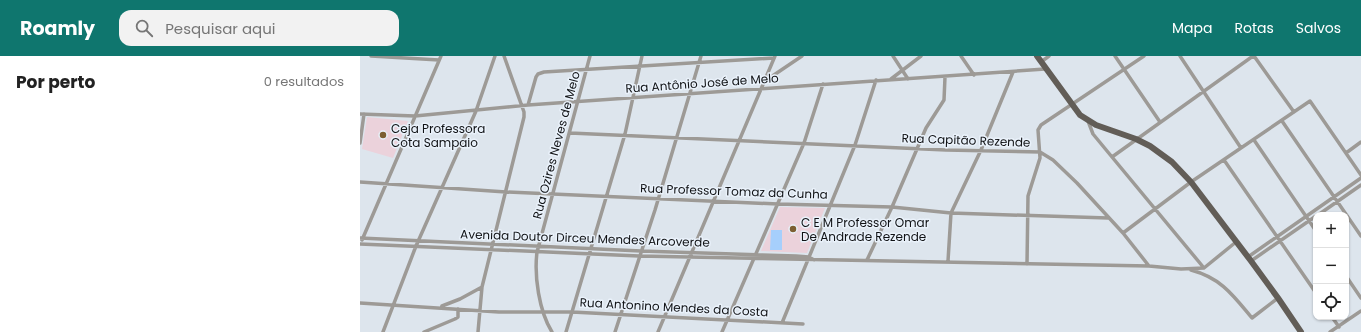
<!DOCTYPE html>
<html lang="pt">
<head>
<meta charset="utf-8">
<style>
	:root { --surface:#fff; --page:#f2f2f2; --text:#222; --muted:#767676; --line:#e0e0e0; --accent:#0f766e }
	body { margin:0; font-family:Poppins,sans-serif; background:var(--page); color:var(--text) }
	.controls { position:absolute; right:12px; bottom:12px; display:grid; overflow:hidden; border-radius:8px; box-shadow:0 1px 3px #0004 }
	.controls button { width:36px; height:36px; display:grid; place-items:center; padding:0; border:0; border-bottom:1px solid var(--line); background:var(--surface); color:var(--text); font:20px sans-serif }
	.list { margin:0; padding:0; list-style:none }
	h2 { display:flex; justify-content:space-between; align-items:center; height:52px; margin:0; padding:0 16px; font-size:17px }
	h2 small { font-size:13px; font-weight:400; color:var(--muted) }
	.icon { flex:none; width:22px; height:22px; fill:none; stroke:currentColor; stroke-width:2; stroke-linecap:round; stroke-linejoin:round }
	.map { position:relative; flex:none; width:1001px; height:276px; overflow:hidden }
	header { display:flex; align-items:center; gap:24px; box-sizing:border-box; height:56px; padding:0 20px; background:var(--accent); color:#fff }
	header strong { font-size:19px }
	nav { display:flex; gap:22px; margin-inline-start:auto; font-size:14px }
	.search { width:280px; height:36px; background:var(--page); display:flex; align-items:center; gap:10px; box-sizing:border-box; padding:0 14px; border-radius:12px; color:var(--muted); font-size:15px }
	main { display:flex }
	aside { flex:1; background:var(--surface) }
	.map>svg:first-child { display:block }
</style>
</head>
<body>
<header>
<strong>Roamly</strong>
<div class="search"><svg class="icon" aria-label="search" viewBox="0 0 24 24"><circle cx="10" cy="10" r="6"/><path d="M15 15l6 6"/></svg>Pesquisar aqui</div>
<nav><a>Mapa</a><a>Rotas</a><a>Salvos</a></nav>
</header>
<main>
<aside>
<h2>Por perto<small>0 resultados</small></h2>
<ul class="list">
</ul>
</aside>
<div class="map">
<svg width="1001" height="276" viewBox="0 0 1001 276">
	<rect width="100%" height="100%" fill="#dde5ed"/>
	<path fill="#ebd2db" d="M7 61 48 65 33 102 2 93Z
		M420 151 465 152 447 197 401 195Z"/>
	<path fill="#a6cffc" d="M411 174H422V194H410Z"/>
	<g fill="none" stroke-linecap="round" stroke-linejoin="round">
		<path stroke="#9d9a96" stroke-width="3.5" d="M11 0 79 4
			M533 0 548 23
			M601 0 614 19
			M755 0 800 66
			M820 0 881 92
			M894 0 934 56
			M681 6 689 0
			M531 23 561 0
			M405 25 442 0
			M168 49 176 21 178 18 184 16 414 2
			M0 58 55 60 168 49 685 13
			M728 65 733 78 752 101 844 212
			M922 65 1001 180
			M210 77 586 94 680 96 693 104 717 127 763 177 789 210
			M894 84 956 175
			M0 87 4 58
			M986 97 1001 86
			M752 101 893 0
			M864 104 956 237
			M0 126 146 136 418 148 532 151 591 157 748 162
			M958 159 1001 129
			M763 177 831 126 950 45 1001 119
			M0 182 281 195 436 200 449 201 454 204
			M2 184 81 0
			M0 188 279 200 789 210 821 213 844 212 876 186
			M888 201 1001 122
			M507 204 532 151 566 72 584 44 585 21
			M588 205 591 157 621 94 653 16
			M891 205 956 160
			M667 208 668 140 680 102 678 74 681 69 784 0
			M831 214C861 222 873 239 892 262L918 242
			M986 220 1001 242
			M0 247 139 256H212L443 268
			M82 250 100 243 122 231
			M972 261 979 271
			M422 267 495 89 516 24
			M23 276 56 190 116 55 135 0
			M64 276 95 263 98 261V253
			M118 276 122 231 164 61V56L144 0
			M192 276C179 255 174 220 177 196L230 0
			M206 276 265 78 282 0
			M255 276 295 154 341 0
			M298 276 415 0
			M362 276 444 87 463 28
			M970 276 1001 255"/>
		<path stroke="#625d57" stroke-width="6" d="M677 0 720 59 736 69 776 83 790 90 812 106 831 126 891 205 918 242 941 276"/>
	</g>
	<g fill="#7c5f32" stroke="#eaf2fb" stroke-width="1.5">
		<circle cx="23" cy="79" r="4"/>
		<circle cx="433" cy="173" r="4"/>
	</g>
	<g text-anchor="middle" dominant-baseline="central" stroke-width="3" stroke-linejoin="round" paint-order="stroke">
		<g font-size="12" fill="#101215" stroke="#eaf2fb">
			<text transform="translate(342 27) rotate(-4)">Rua Antônio José de Melo</text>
			<text transform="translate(606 84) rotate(2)">Rua Capitão Rezende</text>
			<text transform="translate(196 89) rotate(-75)">Rua Ozires Neves de Melo</text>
			<text transform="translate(374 135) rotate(2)">Rua Professor Tomaz da Cunha</text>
			<text transform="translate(225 182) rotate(2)">Avenida Doutor Dirceu Mendes Arcoverde</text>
			<text transform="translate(314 251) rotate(3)">Rua Antonino Mendes da Costa</text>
		</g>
		<g font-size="12" fill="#101215" stroke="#eaf2fb" text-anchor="start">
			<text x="31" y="72">Ceja Professora<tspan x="31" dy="14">Cota Sampaio</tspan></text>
			<text x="441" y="166">C E M Professor Omar<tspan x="441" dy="14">De Andrade Rezende</tspan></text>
		</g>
	</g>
</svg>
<div class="controls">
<button>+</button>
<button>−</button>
<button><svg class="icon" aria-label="locate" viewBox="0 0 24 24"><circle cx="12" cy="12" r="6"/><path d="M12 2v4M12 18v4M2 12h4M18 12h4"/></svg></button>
</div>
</div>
</main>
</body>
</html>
